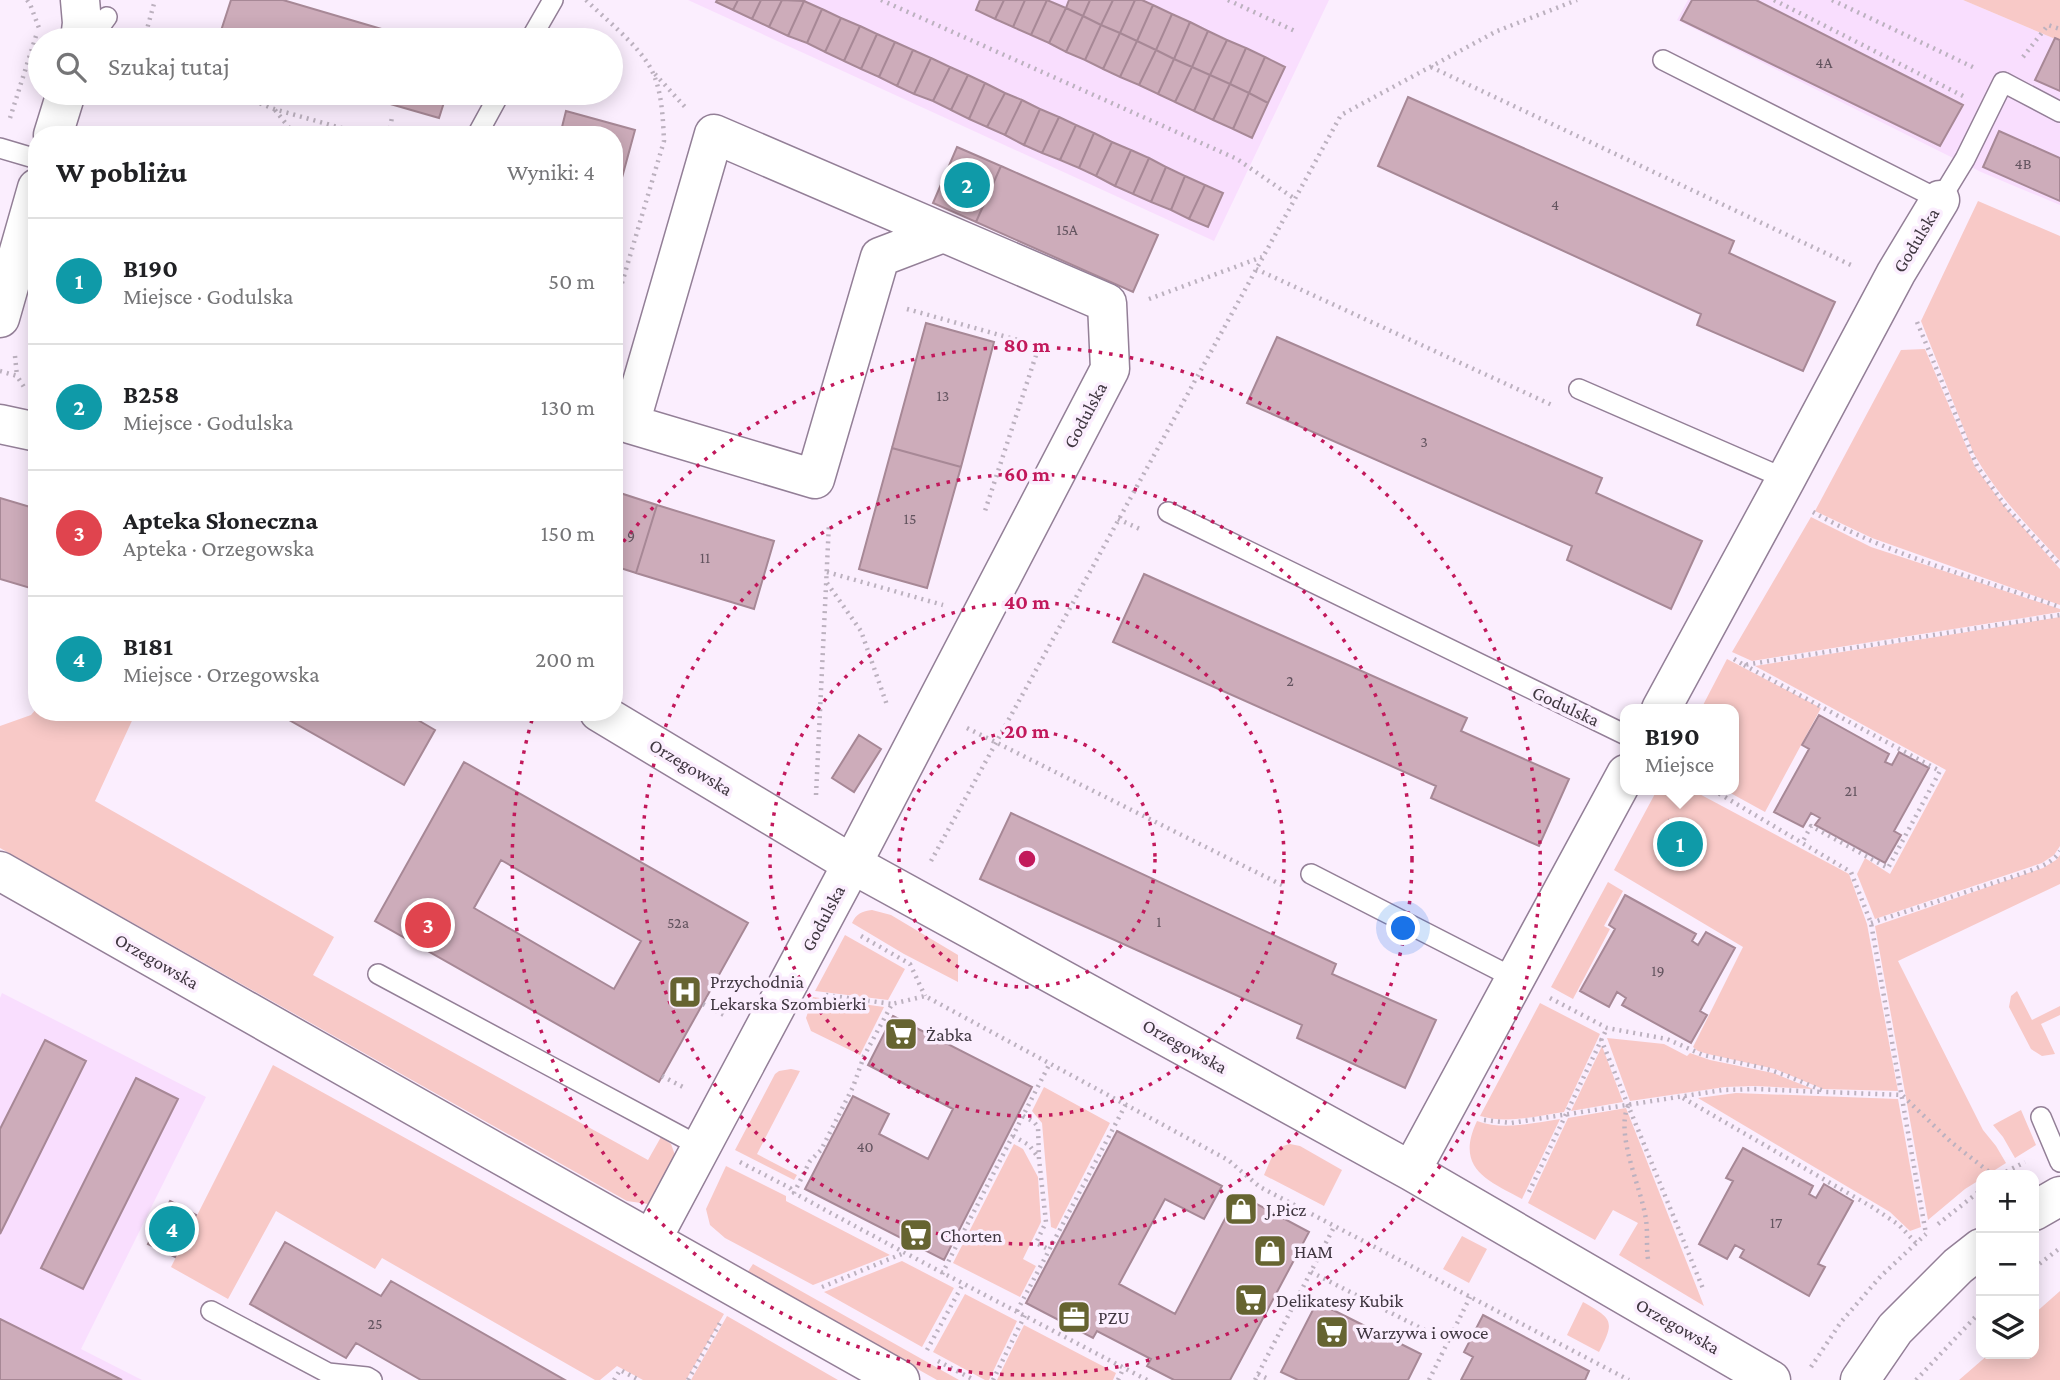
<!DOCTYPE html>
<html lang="pl">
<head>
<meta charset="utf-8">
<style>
	:root { --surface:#fff; --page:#f6f6f6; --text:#202124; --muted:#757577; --line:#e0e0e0; --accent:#666431 }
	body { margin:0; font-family:"Crimson Pro",serif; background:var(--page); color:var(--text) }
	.controls { position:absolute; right:21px; bottom:21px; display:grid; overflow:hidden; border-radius:14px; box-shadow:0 4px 18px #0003 }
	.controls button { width:63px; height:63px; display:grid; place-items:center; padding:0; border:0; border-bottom:2px solid var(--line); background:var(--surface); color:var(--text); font:35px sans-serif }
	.you { position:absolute; left:1404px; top:929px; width:24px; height:24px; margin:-18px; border:5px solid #fff; border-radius:50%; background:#1a73e8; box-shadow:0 0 0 10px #1a73e833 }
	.badge { display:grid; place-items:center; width:46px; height:46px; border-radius:50%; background:var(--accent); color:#fff; font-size:23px; font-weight:700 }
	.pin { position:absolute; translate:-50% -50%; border:4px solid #fff; box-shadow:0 2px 7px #0006 }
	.popup { position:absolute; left:1620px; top:704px; width:119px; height:91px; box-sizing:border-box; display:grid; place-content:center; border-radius:14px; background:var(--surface); filter:drop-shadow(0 2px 5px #0005); font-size:23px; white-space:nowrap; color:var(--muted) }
	.popup b { font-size:26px; color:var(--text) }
	.popup::after { content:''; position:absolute; left:50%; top:100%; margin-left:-14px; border:14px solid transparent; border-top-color:var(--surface) }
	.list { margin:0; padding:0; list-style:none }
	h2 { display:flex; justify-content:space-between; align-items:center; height:91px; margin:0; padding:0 28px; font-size:30px }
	h2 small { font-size:23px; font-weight:400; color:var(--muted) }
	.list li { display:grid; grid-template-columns:46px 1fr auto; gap:21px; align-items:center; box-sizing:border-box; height:126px; padding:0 28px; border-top:2px solid var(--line) }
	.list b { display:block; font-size:26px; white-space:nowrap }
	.list p { margin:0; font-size:23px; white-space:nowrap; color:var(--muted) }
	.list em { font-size:23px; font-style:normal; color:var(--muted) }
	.icon { flex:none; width:38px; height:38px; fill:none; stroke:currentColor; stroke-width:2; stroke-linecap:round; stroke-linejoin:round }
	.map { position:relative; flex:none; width:2060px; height:1380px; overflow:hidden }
	.search { position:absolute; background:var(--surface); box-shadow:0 4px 18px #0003; left:28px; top:28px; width:595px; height:77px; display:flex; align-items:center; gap:18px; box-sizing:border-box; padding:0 24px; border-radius:38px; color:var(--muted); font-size:26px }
	.panel { position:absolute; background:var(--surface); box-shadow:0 4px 18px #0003; left:28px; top:126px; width:595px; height:595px; border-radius:28px }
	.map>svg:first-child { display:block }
</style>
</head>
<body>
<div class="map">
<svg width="2060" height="1380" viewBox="0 0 2060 1380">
	<rect width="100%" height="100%" fill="#fbeefe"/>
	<path fill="#f9defe" d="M688 0H1329L1214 241Z
		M1688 0H1963L2060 41V205L1981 172 1677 20Z
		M2 993 206 1097 81 1349 142 1380H0V998Z"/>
	<path fill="#f8c9c7" d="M1963 0H2060V41Z
		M1978 201 2060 236V561C2029 527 1995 493 1973 452L1921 321Z
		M1925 349 1975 467 2005 507 2060 569V605L1872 538 1815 511 1901 350Z
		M1811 517 1871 547 2060 609V612L1752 661 1732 652Z
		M2060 617V846L2054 855 2042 863 1875 919 1857 874 1865 858 1890 874 1946 770 1755 666Z
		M1727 659 1821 708 1765 812 1725 790H1734V709H1701Z
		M37 708V712H136L95 801 334 937 313 975 648 1160 661 1137 671 1144 675 1155 657 1201 648 1204 627 1201 0 848V726L31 715Z
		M1657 790H1692L1849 874 1867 924 1898 1091 1823 1089 1775 1069 1708 1054 1698 1051 1693 1047 1743 947 1614 870Z
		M2060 855V884L1898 961 1983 1130 1996 1146 2006 1163 1987 1175H1981V1179L1965 1189 1928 1220 1875 926 2043 868 2056 860Z
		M1608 882 1623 891 1604 926 1610 929 1573 999 1551 987Z
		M872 910 891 915 958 955V982L904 954 852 923C856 914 862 911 872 910Z
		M845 935 905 969 888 1000 815 991Z
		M2017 991 2032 1020 2060 1006V1015L2041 1024 2055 1054 2042 1056 2031 1049 2009 1007 2011 996Z
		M813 997 884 1007 860 1055 811 1031 806 1018Z
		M1540 1003 1600 1034 1564 1112C1536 1116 1508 1124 1480 1116Z
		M1607 1038 1664 1044 1687 1056 1690 1053 1710 1060 1773 1073 1813 1089 1755 1086 1725 1087 1630 1101Z
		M1602 1046 1623 1102 1571 1111Z
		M273 1065 724 1314 686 1380H643L617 1366 600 1380H595L382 1258 375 1269 276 1211 228 1299 171 1267Z
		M791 1069 800 1071 757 1154 797 1175 794 1180 735 1150 775 1074 779 1071Z
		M1044 1087 1110 1123 1056 1229 1051 1227 1042 1123 1032 1111Z
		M1736 1093 1898 1099 1921 1227 1910 1231 1890 1212 1698 1098Z
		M1626 1108 1704 1306 1619 1255 1638 1223 1613 1210 1595 1240 1528 1203 1568 1118Z
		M2021 1110 2036 1145 2015 1158 2003 1137 1993 1125Z
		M1560 1119 1522 1199C1486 1180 1455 1168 1477 1121 1504 1131 1532 1123 1560 1119Z
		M1014 1144 1023 1149 1038 1177 1041 1222 1023 1259 1036 1266 1020 1297 953 1263Z
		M1290 1144 1300 1146 1342 1170 1324 1206 1264 1175C1271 1160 1273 1147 1290 1144Z
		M726 1166 786 1196V1201L890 1255 813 1285 725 1238 710 1225 706 1209Z
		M1462 1236 1487 1249 1469 1283 1443 1269Z
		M902 1261 954 1288 922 1347 824 1292Z
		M753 1264 959 1380H937L747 1273Z
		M2060 1291V1380H1959L1989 1354H2034V1314Z
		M965 1294 1017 1321 989 1380H985L933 1352Z
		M1583 1302C1613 1319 1615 1321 1599 1352L1567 1335Z
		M727 1316 838 1380H691Z
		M1024 1325 1116 1373 1113 1380H997Z"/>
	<path fill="#cdacba" stroke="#a78896" stroke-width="2" fill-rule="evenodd" d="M231 0H283L419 40H218Z
		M717 0H738L733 10 716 2Z
		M738 0H761L752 19 733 10Z
		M761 0H782L769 27 752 19Z
		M782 0 804 1 788 36 769 27Z
		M980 0H1004L995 19 976 10Z
		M1004 0H1025L1013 27 995 19Z
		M1025 0H1047L1031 35 1013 27Z
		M1047 0 1066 8 1049 43 1031 35Z
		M1069 0H1090L1083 16 1066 8Z
		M1090 0H1113L1101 25 1083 16Z
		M1113 0H1135L1120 33 1101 25Z
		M1135 0H1142L1153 5 1137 41 1120 33Z
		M1692 0H1756L1963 105 1940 146 1681 20Z
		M804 1 822 9 807 43 788 36Z
		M1153 5 1172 14 1156 50 1137 41Z
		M1066 8 1083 16 1066 52 1049 43Z
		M822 9 841 18 825 52 807 43Z
		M1172 14 1190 22 1174 59 1156 50Z
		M1083 16 1101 25 1085 60 1066 52Z
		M841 18 860 26 844 61 825 52Z
		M1190 22 1208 31 1192 67 1174 59Z
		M1101 25 1120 33 1103 69 1085 60Z
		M860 26 877 34 861 69 844 61Z
		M1208 31 1227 40 1210 75 1192 67Z
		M1120 33 1137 41 1120 77 1103 69Z
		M877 34 895 42 879 77 861 69Z
		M2055 38 2060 40V91L2035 80Z
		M1227 40 1246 48 1230 84 1210 75Z
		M1137 41 1156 50 1139 85 1120 77Z
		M895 42 913 50 897 86 879 77Z
		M1246 48 1265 57 1249 93 1230 84Z
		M913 50 931 58 914 94 897 86Z
		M1156 50 1174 59 1158 94 1139 85Z
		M1265 57 1285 67 1268 103 1249 93Z
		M931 58 950 67 933 101 914 94Z
		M1174 59 1192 67 1175 102 1158 94Z
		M950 67 968 75 951 110 933 101Z
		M1192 67 1210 75 1194 111 1175 102Z
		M968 75 985 83 969 119 951 110Z
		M1210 75 1230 84 1213 120 1194 111Z
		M985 83 1005 93 987 127 969 119Z
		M1230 84 1249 93 1233 129 1213 120Z
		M352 93H447L439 118Z
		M1005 93 1022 100 1005 135 987 127Z
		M1249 93 1268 103 1252 138 1233 129Z
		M1408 97 1734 241 1729 253 1835 302 1803 371 1697 325 1701 314 1378 166Z
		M1022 100 1040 109 1024 145 1005 135Z
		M1040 109 1059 117 1042 153 1024 145Z
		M566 111 635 130 614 207V135H560Z
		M1059 117 1076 125 1060 160 1042 153Z
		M1076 125 1094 133 1079 168 1060 160Z
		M1999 131 2060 158V201L1983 167Z
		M1094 133 1112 142 1096 176 1079 168Z
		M1112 142 1131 150 1115 186 1096 176Z
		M957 147 1001 166 976 222 933 203Z
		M1131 150 1149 158 1133 194 1115 186Z
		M1149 158 1166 167 1151 202 1133 194Z
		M1001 166 1158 235 1133 292 976 222Z
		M1166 167 1185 176 1171 210 1151 202Z
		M1185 176 1205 185 1189 219 1171 210Z
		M1205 185 1223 193 1208 227 1189 219Z
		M926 323 994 342 961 467 892 448Z
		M1277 337 1602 478 1596 493 1702 541 1671 609 1567 560 1572 546 1247 403Z
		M892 448 961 467 927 588 859 569Z
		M614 491 657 505 636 573 614 566Z
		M0 498 37 509V590L0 579Z
		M657 505 774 541 754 609 636 573Z
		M1144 574 1467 718 1461 731 1569 779 1539 846 1431 798 1436 786 1113 642Z
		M275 712H404L435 730 404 785Z
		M1819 715 1889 754 1885 762 1892 765 1899 752 1929 768 1894 831 1901 835 1885 863 1815 825 1820 818 1811 813 1803 827 1774 812 1809 749 1802 745Z
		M859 735 881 749 854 792 832 778Z
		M464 762 748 923 659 1082 375 921ZM501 860 641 941 614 989 474 908Z
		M1011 813 1336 964 1332 974 1436 1020 1405 1088 1297 1038 1302 1025 980 879Z
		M1669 820 1704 836 1690 868 1656 852Z
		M1625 895 1696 934 1692 941 1698 945 1706 932 1735 948 1700 1011 1707 1015 1691 1043 1622 1005 1626 998 1617 992 1609 1007 1580 991 1615 929 1609 925Z
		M893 1016 1032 1087 944 1260 805 1189 853 1096 889 1114 879 1134 928 1159 953 1109 868 1065Z
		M45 1040 86 1061 0 1234V1129Z
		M136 1078 178 1099 83 1289 41 1268Z
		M1117 1131 1222 1186 1204 1219 1165 1199 1119 1284 1175 1314 1238 1194 1309 1232 1230 1380H1174L1147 1366 1151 1359 1097 1331 1093 1338 1026 1303Z
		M1743 1148 1813 1186 1809 1194 1816 1198 1824 1184 1853 1201 1818 1264 1825 1267 1809 1296 1740 1257 1744 1250 1735 1245 1727 1259 1699 1244 1733 1181 1726 1178Z
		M170 1201 196 1215 175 1257 148 1244Z
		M285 1242 381 1296 391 1281 565 1380H421L356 1343 346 1358 250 1304Z
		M1317 1302 1421 1354 1408 1380H1298L1281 1372Z
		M1483 1315 1589 1371 1585 1380H1461L1473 1357 1464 1352Z
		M0 1319 122 1380H0Z"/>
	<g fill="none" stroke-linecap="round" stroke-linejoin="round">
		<defs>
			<path id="service" d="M90 40 107 17
				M530 40 553 0
				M1663 60 1940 200 1965 159 2003 82 2060 112
				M477 135 500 93
				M0 148 37 159
				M1579 389 1786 479
				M1168 512 1626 735
				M1311 874 1516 979
				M378 974 701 1147
				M2041 1117 2060 1162
				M211 1311 328 1373 367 1377 372 1380"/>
			<path id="minor" d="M80 40 82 23 80 0
				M53 135 66 93
				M0 318 37 188
				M0 424 37 432
				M1661 709 1786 479 1896 273 1940 200
				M599 712 852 864 1411 1171 1771 1380
				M1411 1171 1626 774
				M2034 1211 2060 1196
				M652 1239 852 864 1110 369 1107 303 714 134 630 424 815 479 880 257 943 233
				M1860 1380 1895 1329 1958 1266 1981 1248"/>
			<path id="tertiary" d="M0 871C299 1043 600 1210 900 1380"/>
		</defs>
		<use href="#service" stroke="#937f97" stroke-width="22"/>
		<use href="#minor" stroke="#937f97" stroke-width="41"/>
		<use href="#tertiary" stroke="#937f97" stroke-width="41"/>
		<path stroke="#bcb1bf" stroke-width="4.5" stroke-dasharray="2 5" stroke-linecap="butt" d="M27 0 30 4 39 28
			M586 0C606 20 640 46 652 71 662 91 663 119 664 141L614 310
			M881 0 1237 159 1295 199
			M1228 0 1297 32
			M1774 0 1963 96
			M1832 0 1977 69
			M144 40 155 0
			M2023 57 2048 25 2060 29
			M1431 67 1853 266
			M655 74 685 107
			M234 93 274 109 366 135
			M275 110 295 135
			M10 118 36 36
			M389 135 392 117
			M1256 269 1552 405
			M1149 299 1262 257
			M907 309 1039 346 984 514
			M1917 322 1977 466 2007 508 2060 565
			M15 356 17 376
			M0 371 17 376 24 387
			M1813 512C1890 556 1977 578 2060 607
			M1118 519 1142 530
			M827 572 943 605
			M827 583 861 631 887 705
			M1734 659 1744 665 2060 615
			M1744 665 1940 771 1888 868 1811 826 1802 843
			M967 728 1282 885
			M1713 790 1851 872 1871 923 1926 1234
			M816 795 829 523
			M931 861 1341 115 1497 31 1577 0
			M1871 923 2027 872C2039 867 2053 863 2060 851
			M861 936 910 964 925 996
			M826 995 892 1004
			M1550 998 1607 1028 1667 1039 1703 1055 1764 1068 1788 1076 1826 1092 1902 1095 1951 1142 1993 1175
			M703 1004 724 1015
			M1601 1039 1704 1291
			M662 1076 685 1088
			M1683 1098 1872 1207 1899 1225 1916 1243
			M1628 1106C1615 1136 1642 1189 1646 1220 1648 1233 1646 1246 1648 1259
			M1023 1116 1034 1122 1038 1127 1039 1159 1046 1222 1036 1243 1050 1250
			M1484 1120 1511 1123 1723 1090 1755 1089 1822 1092
			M1013 1136 1029 1145 1038 1157
			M740 1162 790 1188 794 1193
			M2000 1175 2025 1162
			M1529 1192 1607 1028
			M1938 1224 1981 1190
			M2034 1268 2060 1248
			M1311 1272 1448 1342
			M942 1274 1050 1063
			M822 1287 904 1253
			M1017 1311 1126 1104
			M927 1350 963 1284
			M938 1361 974 1380
			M1811 1367 1841 1322 1881 1276 1926 1234
			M1258 1374 1270 1380
			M614 1380 620 1370 639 1380
			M688 1380 720 1323
			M993 1380 1025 1315
			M1118 1380 1124 1367
			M1147 1380C1029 1318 911 1257 794 1193L810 1161 821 1150 853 1087 864 1056 892 1004 925 996 1228 1160 1260 1187 1629 1380
			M1255 1380 1334 1227
			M1429 1380 1470 1297
			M1916 1380 1981 1311"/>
		<use href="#service" stroke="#fff" stroke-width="19"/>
		<use href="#minor" stroke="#fff" stroke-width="38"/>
		<use href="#tertiary" stroke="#fff" stroke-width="38"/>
	</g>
	<g fill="none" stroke="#c2185b" stroke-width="3.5" stroke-dasharray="3.5 7">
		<circle cx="1027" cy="859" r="128"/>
		<circle cx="1027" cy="859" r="257"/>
		<circle cx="1027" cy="859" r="385"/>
		<path d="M617 550A514 514 0 1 1 534 713"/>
	</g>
	<defs>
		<symbol id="hospital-square" viewBox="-11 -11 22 22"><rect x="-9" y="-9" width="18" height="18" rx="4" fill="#666431" stroke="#fbeefe"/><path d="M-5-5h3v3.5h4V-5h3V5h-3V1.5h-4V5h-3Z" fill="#fff"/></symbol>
		<symbol id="supermarket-square" viewBox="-11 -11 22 22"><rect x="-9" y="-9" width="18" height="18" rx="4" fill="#666431" stroke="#fbeefe"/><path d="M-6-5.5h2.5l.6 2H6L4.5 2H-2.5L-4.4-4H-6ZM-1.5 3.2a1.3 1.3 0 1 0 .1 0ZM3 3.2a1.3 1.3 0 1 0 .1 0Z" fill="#fff"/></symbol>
		<symbol id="shop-square" viewBox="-11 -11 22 22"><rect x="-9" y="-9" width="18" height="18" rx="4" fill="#666431" stroke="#fbeefe"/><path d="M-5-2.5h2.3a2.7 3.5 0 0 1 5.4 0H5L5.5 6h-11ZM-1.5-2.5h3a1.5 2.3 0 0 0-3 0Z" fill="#fff"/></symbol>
		<symbol id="office-square" viewBox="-11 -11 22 22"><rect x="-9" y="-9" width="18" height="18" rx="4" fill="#666431" stroke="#fbeefe"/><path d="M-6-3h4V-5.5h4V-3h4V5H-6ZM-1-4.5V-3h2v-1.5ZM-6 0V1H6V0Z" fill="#fff"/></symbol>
	</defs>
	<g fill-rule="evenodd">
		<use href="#hospital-square" x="666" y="973" width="38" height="38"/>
		<use href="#supermarket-square" x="882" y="1015" width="38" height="38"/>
		<use href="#shop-square" x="1222" y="1190" width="38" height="38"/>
		<use href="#supermarket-square" x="897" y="1216" width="38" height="38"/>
		<use href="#shop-square" x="1251" y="1232" width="38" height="38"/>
		<use href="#supermarket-square" x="1232" y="1281" width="38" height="38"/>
		<use href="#office-square" x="1055" y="1298" width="38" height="38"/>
		<use href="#supermarket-square" x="1313" y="1313" width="38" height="38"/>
	</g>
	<g text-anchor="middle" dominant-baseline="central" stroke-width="7" stroke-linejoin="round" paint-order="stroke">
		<g font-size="16" fill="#63545f">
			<text x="1824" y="62">4A</text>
			<text x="2023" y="163">4B</text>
			<text x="1555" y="204">4</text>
			<text x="1067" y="229">15A</text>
			<text x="943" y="395">13</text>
			<text x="1424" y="441">3</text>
			<text x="910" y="518">15</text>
			<text x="631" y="535">9</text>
			<text x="705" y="557">11</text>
			<text x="1290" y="680">2</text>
			<text x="1851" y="790">21</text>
			<text x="1159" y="921">1</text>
			<text x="678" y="922">52a</text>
			<text x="1658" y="970">19</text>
			<text x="865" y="1146">40</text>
			<text x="1776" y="1222">17</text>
			<text x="375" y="1323">25</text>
		</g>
		<g font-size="19" fill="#403741" stroke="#fbeefe">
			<text transform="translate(1916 240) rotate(-59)">Godulska</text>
			<text transform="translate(1085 415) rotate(-62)">Godulska</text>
			<text transform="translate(1566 706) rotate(25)">Godulska</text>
			<text transform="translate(691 767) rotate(31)">Orzegowska</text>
			<text transform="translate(823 918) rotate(-62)">Godulska</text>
			<text transform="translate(157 961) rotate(30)">Orzegowska</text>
			<text transform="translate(1185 1046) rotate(29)">Orzegowska</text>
			<text transform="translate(1678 1326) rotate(30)">Orzegowska</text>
		</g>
		<g font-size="19" fill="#403741" stroke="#fbeefe" text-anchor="start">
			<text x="710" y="981">Przychodnia<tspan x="710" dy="22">Lekarska Szombierki</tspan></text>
			<text x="926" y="1034">Żabka</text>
			<text x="1266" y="1209">J.Picz</text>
			<text x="940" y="1235">Chorten</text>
			<text x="1294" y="1251">HAM</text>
			<text x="1276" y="1300">Delikatesy Kubik</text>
			<text x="1098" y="1317">PZU</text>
			<text x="1356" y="1332">Warzywa i owoce</text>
		</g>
	</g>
	<circle cx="1027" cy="859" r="10" fill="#c2185b" stroke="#fbeefe" stroke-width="3.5"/>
	<g font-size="21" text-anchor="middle" font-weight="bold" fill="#c2185b" stroke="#fbeefe" stroke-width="7" stroke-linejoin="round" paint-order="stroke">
		<text x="1027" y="352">80 m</text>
		<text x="1027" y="481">60 m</text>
		<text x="1027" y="609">40 m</text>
		<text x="1027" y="738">20 m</text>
	</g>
</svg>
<div class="controls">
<button>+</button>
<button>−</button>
<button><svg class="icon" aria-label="layers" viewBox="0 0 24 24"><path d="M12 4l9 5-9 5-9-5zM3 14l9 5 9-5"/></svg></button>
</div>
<div class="you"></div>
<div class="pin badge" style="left:1680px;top:844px;background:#0f9aa8">1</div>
<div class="popup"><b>B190</b>Miejsce</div>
<div class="pin badge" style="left:967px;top:185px;background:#0f9aa8">2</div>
<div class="pin badge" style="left:428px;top:925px;background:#e0444e">3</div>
<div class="pin badge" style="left:172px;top:1229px;background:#0f9aa8">4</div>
<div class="search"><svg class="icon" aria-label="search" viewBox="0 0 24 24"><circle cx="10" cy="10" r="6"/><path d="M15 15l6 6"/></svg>Szukaj tutaj</div>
<section class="panel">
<h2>W pobliżu<small>Wyniki: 4</small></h2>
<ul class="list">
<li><span class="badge" style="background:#0f9aa8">1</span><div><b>B190</b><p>Miejsce · Godulska</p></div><em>50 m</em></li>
<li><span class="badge" style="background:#0f9aa8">2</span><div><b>B258</b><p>Miejsce · Godulska</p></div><em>130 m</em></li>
<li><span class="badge" style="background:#e0444e">3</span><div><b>Apteka Słoneczna</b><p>Apteka · Orzegowska</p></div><em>150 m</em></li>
<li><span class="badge" style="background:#0f9aa8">4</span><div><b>B181</b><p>Miejsce · Orzegowska</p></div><em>200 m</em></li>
</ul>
</section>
</div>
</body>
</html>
